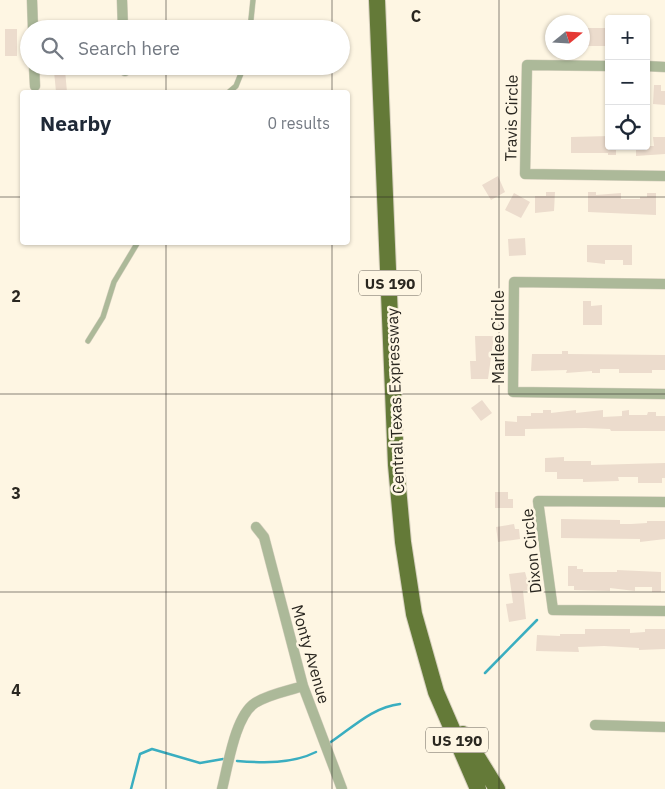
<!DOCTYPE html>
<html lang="en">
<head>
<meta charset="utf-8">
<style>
	:root { --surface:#fff; --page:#f6f6f7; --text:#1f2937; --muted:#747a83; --line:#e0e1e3 }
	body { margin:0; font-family:"IBM Plex Sans",sans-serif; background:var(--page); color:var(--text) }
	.controls { position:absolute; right:15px; top:15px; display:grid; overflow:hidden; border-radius:5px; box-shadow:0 1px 4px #0004 }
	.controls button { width:45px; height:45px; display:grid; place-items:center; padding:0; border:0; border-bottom:1px solid var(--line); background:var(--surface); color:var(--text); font:25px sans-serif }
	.compass { position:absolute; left:545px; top:15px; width:45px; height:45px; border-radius:50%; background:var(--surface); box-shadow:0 1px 4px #0004; rotate:72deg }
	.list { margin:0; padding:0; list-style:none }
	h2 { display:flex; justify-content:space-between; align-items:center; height:65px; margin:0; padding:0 20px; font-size:21px }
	h2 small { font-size:16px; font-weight:400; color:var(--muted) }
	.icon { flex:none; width:28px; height:28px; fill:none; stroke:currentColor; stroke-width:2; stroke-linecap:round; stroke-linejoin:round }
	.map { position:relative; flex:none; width:665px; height:789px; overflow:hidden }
	.search { position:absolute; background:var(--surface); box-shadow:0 1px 4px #0004; left:20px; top:20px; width:330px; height:55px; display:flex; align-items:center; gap:12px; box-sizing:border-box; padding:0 18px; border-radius:28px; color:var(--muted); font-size:19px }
	.panel { position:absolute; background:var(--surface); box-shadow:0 1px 4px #0004; left:20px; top:90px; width:330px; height:155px; border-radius:5px }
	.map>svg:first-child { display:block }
</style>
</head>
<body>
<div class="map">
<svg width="665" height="789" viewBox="0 0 665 789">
	<rect width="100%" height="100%" fill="#fef6e3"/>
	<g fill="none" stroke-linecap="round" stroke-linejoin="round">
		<path stroke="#3aaec0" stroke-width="2.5" d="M485 673 537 620
			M328 744C351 729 372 707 400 704
			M237 761C263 763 292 764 316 752
			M131 789 140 754 152 749 200 763 223 759"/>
	</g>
	<path fill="#ecdccd" d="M582 28H608V46H582Z
		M5 29H17V56H5Z
		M65 70 67 92H56L54 71Z
		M654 85H661V91H665V105L653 104Z
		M609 136V146H616V155H608V153H571V137Z
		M653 137H665V154L636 156V146H654Z
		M498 176 505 192 491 200 482 185Z
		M546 192H555L554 211 535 213V196H546Z
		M588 192H596V195L621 193V199H640V197H647V193H656V215L588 212Z
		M514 193 530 202 521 218 505 210Z
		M525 238 526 255 509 256 508 239Z
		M587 245H632V265H623V260H605V264L587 262Z
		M583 301H591V306L602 305V325H583Z
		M475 336H494L488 379H471L470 361H476Z
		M562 351H568V354L665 355V370H652V373H619V369H600V373H592V371L566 373 567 370 531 371 532 354H562Z
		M482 400 492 413 481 421 471 408Z
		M543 410H551V413L576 410V413L603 410V417L622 416V411L629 410V415H647L648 412H656V416H665V431H611L610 429 585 428 525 429V436H505V421L517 422V416H531V413H543Z
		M564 457V461H591V465L665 463V478H662V483H638V477H618L619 481 583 482V479H557V472H545V458Z
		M495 492H508V499H513V508H495Z
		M561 519 620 520V524H631L647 523V521H665V539L640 542V539L561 538Z
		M514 524 515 529H519L520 539 498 542 496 527Z
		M568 566H577V569H583V572H617V570L661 572V592H652V587H635V591L610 588V591L574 590V586H568Z
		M525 572 530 590 523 591 526 619 509 622 506 604 513 603 509 574Z
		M585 629H630V633L645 632V629H665V649L639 650V648L604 646 578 647 579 652 536 651 537 635 560 636V634H585Z"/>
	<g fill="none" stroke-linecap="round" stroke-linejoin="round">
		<defs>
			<path id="service" d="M250 29 253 0
				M229 92 236 86 244 66
				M88 341 103 317 114 282 138 242"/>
			<path id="minor" d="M32 0 33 29
				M122 0 123 29
				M34 66 35 86
				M125 66V71
				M609 66 527 65 525 174 665 176
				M646 66 665 67
				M665 284 514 282 513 392 665 394
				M665 502 538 501 553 610 665 611
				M256 527 264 537 303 686 342 789
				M595 725 665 727
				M222 789C228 766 235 716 255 703 269 694 288 691 303 686"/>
			<path id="trunk" d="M377 0 396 465 403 542 414 614 436 692 478 789
				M463 734 497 789"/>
		</defs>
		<use href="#service" stroke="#d8d1c0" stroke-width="6"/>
		<use href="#minor" stroke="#d8d1c0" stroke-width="11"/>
		<use href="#trunk" stroke="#d8d1c0" stroke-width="18"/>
		<use href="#service" stroke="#acb999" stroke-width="5"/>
		<use href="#minor" stroke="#acb999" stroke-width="10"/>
		<use href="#trunk" stroke="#647a38" stroke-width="16"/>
	</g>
	<path fill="none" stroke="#2a2720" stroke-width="1" stroke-opacity="0.55" d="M166 0V29M332 0V29M499 0V789M166 66V92M332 66V92M0 197H22M348 197H665M166 242V789M332 242V789M0 394H665M0 592H665"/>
	<g text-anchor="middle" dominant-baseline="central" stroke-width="5" stroke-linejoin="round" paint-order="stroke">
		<g fill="#fef6e3" stroke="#6a655a" stroke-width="1">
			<rect x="359" y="270.5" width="62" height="25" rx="4"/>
			<rect x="426" y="727.5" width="62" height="25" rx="4"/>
		</g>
		<g font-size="15" font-weight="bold" fill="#2a2720">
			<text x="390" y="283">US 190</text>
			<text x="457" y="740">US 190</text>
		</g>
		<g font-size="16" fill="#2a2720" stroke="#fef6e3">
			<text transform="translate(511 118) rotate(-89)">Travis Circle</text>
			<text transform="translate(498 337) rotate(-90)">Marlee Circle</text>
			<text transform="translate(395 401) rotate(-92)">Central Texas Expressway</text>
			<text transform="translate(531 551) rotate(-96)">Dixon Circle</text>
			<text transform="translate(311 654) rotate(74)">Monty Avenue</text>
		</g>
	</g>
	<g font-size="16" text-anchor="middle" font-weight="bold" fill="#2a2720" stroke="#fef6e3" stroke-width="5" stroke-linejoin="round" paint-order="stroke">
		<text x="416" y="22">C</text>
		<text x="16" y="302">2</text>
		<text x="16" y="499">3</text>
		<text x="16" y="696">4</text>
	</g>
</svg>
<div class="controls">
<button>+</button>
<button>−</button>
<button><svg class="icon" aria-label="locate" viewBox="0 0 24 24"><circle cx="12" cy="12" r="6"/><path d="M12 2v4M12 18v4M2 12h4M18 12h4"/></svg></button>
</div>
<svg class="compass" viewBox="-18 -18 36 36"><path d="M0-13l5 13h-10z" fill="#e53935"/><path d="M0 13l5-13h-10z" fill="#747a83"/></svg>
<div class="search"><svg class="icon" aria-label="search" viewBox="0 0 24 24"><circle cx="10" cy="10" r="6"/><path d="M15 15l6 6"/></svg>Search here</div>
<section class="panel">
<h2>Nearby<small>0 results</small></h2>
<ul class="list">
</ul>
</section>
</div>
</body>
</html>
